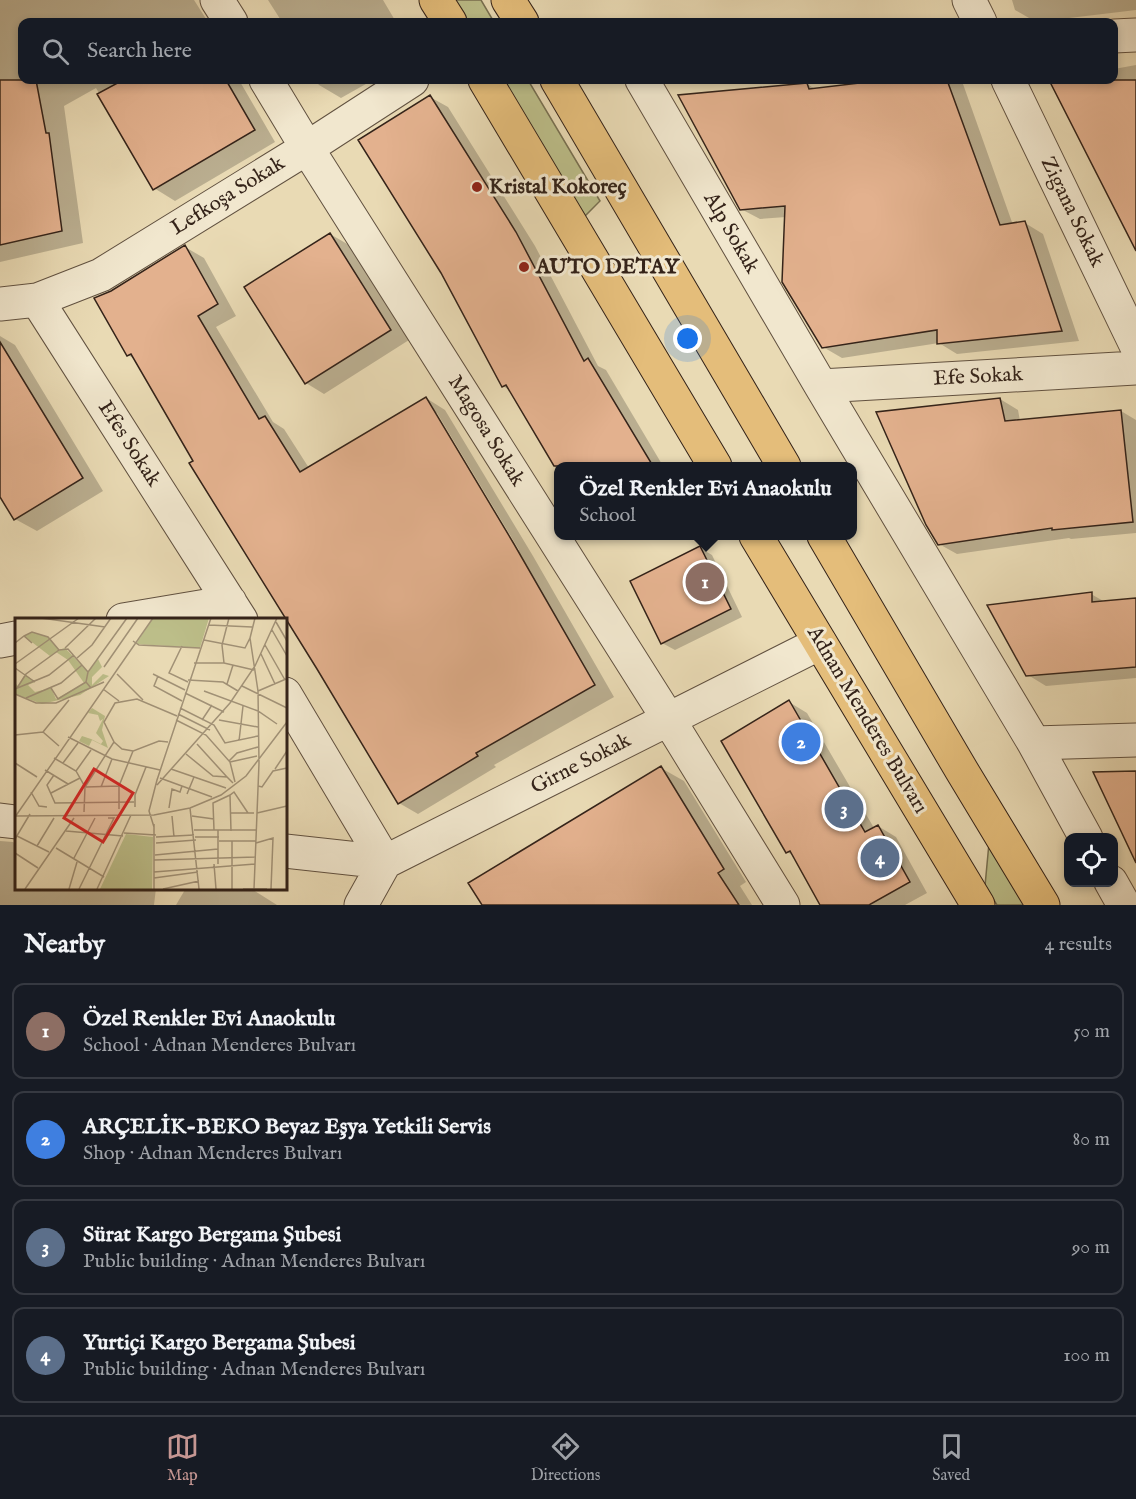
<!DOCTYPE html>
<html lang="en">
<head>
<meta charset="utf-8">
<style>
	:root { --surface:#171b24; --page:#242831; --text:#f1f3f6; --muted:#9ea1a6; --line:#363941; --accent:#c59692 }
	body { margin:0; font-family:"IM FELL English",serif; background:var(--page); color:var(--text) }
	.controls { position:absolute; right:18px; bottom:18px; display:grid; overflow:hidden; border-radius:12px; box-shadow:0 3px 9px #0003 }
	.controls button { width:54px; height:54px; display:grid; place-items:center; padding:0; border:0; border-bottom:2px solid var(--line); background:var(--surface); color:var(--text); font:30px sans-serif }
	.you { position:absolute; left:688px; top:339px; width:21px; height:21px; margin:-15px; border:4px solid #fff; border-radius:50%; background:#1a73e8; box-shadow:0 0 0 9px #1a73e833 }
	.badge { display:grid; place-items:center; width:39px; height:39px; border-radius:50%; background:var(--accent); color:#fff; font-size:20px; font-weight:700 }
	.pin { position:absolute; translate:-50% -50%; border:3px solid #fff; box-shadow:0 2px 6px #0006 }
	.popup { position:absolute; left:554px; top:462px; width:303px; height:78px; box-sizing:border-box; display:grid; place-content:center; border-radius:12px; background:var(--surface); filter:drop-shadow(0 2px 4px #0005); font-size:20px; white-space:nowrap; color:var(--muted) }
	.popup b { font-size:22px; color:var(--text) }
	.popup::after { content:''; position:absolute; left:50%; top:100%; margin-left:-12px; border:12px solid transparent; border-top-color:var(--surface) }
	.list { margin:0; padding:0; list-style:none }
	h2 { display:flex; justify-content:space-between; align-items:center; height:78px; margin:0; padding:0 24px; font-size:26px }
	h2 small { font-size:20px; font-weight:400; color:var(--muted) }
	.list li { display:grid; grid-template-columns:39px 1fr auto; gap:18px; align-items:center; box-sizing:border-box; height:96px; margin:0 12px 12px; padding:0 12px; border:2px solid var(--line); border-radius:12px }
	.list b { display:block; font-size:22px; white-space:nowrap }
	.list p { margin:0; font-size:20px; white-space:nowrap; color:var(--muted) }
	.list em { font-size:20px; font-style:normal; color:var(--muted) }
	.icon { flex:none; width:33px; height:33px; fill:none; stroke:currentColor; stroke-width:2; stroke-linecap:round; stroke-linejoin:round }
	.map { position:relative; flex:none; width:1136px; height:905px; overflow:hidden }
	.search { position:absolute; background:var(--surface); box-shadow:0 3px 9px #0003; left:18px; right:18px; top:18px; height:66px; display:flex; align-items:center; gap:15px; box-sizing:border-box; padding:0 21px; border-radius:12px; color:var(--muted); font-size:22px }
	.sheet { height:510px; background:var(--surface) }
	nav { display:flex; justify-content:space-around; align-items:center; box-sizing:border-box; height:84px; border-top:2px solid var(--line); background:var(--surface); font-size:16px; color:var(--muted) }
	nav a { display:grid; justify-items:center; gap:3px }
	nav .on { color:var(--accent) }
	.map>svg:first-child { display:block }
</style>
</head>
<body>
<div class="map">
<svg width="1136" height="905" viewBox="0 0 1136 905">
	<rect width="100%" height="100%" fill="#e9dab4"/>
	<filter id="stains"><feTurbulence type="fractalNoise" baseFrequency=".00333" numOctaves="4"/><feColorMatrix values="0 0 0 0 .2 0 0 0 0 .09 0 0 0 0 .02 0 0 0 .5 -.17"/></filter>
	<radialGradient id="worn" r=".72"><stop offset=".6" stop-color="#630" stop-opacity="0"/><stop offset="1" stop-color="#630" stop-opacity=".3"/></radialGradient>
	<path fill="#bcbe89" stroke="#787051" stroke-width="1.5" d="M451 0H481L494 22H465Z
		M500 80H528L600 201 585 216Z
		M989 843 1026 905H997L985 886Z"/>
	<path fill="#0003" fill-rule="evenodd" d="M0 0H194L208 22H22V80H239L275 142 175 201 154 188 96 88 64 106 83 243 0 262Z
		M268 0H383L396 22H282Z
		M1012 0H1136V10L1036 22 1015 10Z
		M1136 65V247L1051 80H1114V69Z
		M315 80H373L341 98 319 85Z
		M897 80H955L963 84 1013 225 1025 223 1043 234 1079 341 957 354 939 343 842 358 823 347 786 217 760 219 741 209 807 84 817 90Z
		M430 97 448 107 535 246 598 366 606 370 663 466H558V471L511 391 503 386Z
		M330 234 349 245 409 340 324 394 306 383Z
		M185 247 204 258 236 316 216 327 273 422 284 429 309 468 426 398 445 410 533 556 614 697 494 765 496 767 418 814 399 803 136 360 128 355 111 292ZM433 413H437L519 550 516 551Z
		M0 336 15 345 103 491 37 531 15 519 0 494Z
		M1000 399 1018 410 1020 421 1121 411 1136 420V533L1071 539 1069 538 957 554 939 544Z
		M700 548 712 555 742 617 675 650 662 643Z
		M1091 594 1105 602 1136 599V678L1046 686 1028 675Z
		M789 702 807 713 874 828 878 826 896 837 927 893 905 905H821L794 856 787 852Z
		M661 768 684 781 746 882 740 886 752 905H484Z
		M0 841 13 842 16 844V888H156L154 905H0Z
		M186 888H250L277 905H176Z"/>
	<path fill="#e3b18e" stroke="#342319" stroke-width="1.5" d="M0 80H36L46 133H49L62 231 0 245Z
		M123 80H226L255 130 153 190 97 94Z
		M885 80H947L1000 225 1025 221 1062 331 937 344V330L822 348 782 282 785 206 740 210 678 95 807 83 809 89Z
		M1049 80H1136V251Z
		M430 95 516 232 584 361 588 358 653 466H554L506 385 502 387 441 273 358 140Z
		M330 233 391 330 305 384 244 287Z
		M185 245 218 304 198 316 259 419 265 416 300 472 426 397 514 544 595 685 476 753 478 756 398 804 317 669 189 463 193 461 131 354 127 356 94 298 111 291Z
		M0 342 83 478 14 520 0 497Z
		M1000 398 1005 421 1121 410 1133 522 1052 530V528L938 545 926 525 876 412Z
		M700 546 731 609 661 644 630 581Z
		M1092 592V602L1136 598V667L1026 676 987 605Z
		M789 700 865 832 878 825 910 882 869 905H820L790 851 786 853 721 741Z
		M661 766 724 869 718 873 739 905H482L468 883Z
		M1136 771V863L1093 772Z"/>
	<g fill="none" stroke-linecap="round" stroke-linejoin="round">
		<defs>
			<path id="minor" d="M217 0 231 22
				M969 0 980 22
				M1114 36 1136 35
				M266 80 307 148 669 720 783 905
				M642 80 821 386 1034 743 1086 838
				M1008 80 1136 345
				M37 300 241 620
				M0 304 37 300 101 275 307 148 412 80
				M821 386 1136 368
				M123 620 230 602
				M0 641 16 638
				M285 694 385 862
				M1034 743 1136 740
				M0 820 16 822
				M285 851 385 862
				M1111 882 1124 905
				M361 905 385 862 820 643"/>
			<path id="primary" d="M436 0 450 22
				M508 0 522 22
				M485 80 715 466
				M557 80 784 466
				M756 536 978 905
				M824 536 962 771 1043 905"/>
		</defs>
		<use href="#minor" stroke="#615140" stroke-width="35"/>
		<use href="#primary" stroke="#342319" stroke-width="35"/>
		<use href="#minor" stroke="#f1e7ce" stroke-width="33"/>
		<use href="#primary" stroke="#e4bd7a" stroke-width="33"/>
	</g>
	<g fill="#8f2418" stroke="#f1e7ce" stroke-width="2">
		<circle cx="477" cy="187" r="6"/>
		<circle cx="524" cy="267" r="6"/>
	</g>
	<g text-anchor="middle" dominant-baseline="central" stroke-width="6" stroke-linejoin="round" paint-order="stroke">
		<g font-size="21" font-weight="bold" fill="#342319" stroke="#f1e7ce" text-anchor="start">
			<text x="489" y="187">Kristal Kokoreç</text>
			<text x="536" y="267">AUTO DETAY</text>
		</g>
		<g font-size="21" fill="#342319" stroke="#f1e7ce">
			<text transform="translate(228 196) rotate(-32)">Lefkoşa Sokak</text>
			<text transform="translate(1072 212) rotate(64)">Zigana Sokak</text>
			<text transform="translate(731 233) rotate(60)">Alp Sokak</text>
			<text transform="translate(978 377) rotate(-3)">Efe Sokak</text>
			<text transform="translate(486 431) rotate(58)">Magosa Sokak</text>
			<text transform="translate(129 444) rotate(57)">Efes Sokak</text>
			<text transform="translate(867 720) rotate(59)">Adnan Menderes Bulvarı</text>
			<text transform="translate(581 764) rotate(-27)">Girne Sokak</text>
		</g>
	</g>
	<g transform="translate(15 618)">
		<rect width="272" height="272" fill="#e9dab4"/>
		<path d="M138 0H194L185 30 121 26ZM17 14 33 19 44 32 50 30 73 54 83 41 87 49 77 59V67L88 56 94 58 65 77 27 86 0 76V65L3 68 10 56 20 64 13 67 20 74 36 70 41 81 69 65 53 42 41 34 35 38 9 18ZM77 90 90 98 87 112 93 130 77 122 74 128 64 123 67 118 76 121 86 126 88 123 81 115 88 101 85 103 83 97 73 95ZM111 216 138 219 137 271H85Z" fill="#bcbe89"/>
		<path fill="none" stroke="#a19176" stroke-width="1.5" d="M26 0 90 9M261 4 272 23M194 7 237 9M257 12 272 38M9 18 17 14 33 19 44 32 53 31 73 54M189 22 230 30 235 20M118 23 124 27 185 30M0 25 9 18 17 25M250 27 270 62M167 28 154 55 173 64M50 30 81 0M246 36 260 66M62 40 77 27 96 0M179 45H209L239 52M209 45 207 27 214 0M0 46 64 0M89 49 123 0M0 50 20 64M102 56 128 82M138 56 170 72M143 58 139 68 167 83M173 62 208 64 223 73M212 66 218 47M227 68 272 90M2 70 11 56 44 32M36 70 43 81 71 64M76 70 71 64 73 54 112 0M0 71 34 57 59 37M88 71 104 83M189 73 243 93 262 106M243 73 271 61M170 75 209 94M0 76 21 85H41L89 64M11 80 46 65 67 47M165 90 199 107 210 125 243 118M163 96 195 112M161 102 191 117 215 144 220 164M187 102 197 87M204 102 243 109M28 114 54 82M0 117 28 114 44 128M53 119 97 141 145 152M224 123 228 88M99 124 107 131 118 133M182 126 212 159M171 136 198 158 212 159 218 165M39 140 61 153 70 169 69 194M214 143 222 135 243 129M215 144 242 138M0 145 22 159M48 145 63 125M156 151 211 170M260 151 272 133M30 152 53 166M61 153 76 132M39 157 32 167 40 185 119 184M145 160 197 179M142 167 215 85 240 48 262 0M243 168 247 169 258 153 272 150M70 169 99 124 89 104 100 85 122 81 162 98M71 169 104 168M86 169 97 141M16 174 24 188 32 189M36 175 65 160M172 176 179 159M215 177 216 213M120 189V177L131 149M154 190 157 171 165 174 167 168M175 190 184 271M104 191V168L118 133 144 123 153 124M215 195H239M242 195 272 188M0 198 139 197 175 190 206 177 231 158 272 104M157 198 159 219M177 198 199 201M0 199 138 0M139 206V271M139 209 134 193 142 162 196 0M179 212H241M199 212 198 185 215 177 219 174 233 195M51 213 108 218M109 215 141 217M2 218 34 234M141 219 179 217M180 219H204M0 221 15 196M204 223H241M217 223V271M141 225 181 222M241 225 258 220 256 271M22 228 39 200M41 230 89 259M0 235 23 250M140 237 203 231M59 240 80 200M139 242 241 239M199 246 201 271M203 246V212M139 254 240 246M139 260 183 254M10 271 59 200M54 271 62 244M64 271 99 200H93M82 271 116 197M148 271 184 263M228 271H252M239 271 244 145 243 73 235 20 240 0"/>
		<path fill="#d62828" fill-opacity="0.15" stroke="#d62828" stroke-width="3" d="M79 151 118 175 88 224 49 200Z"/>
		<rect width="272" height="272" fill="none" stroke="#342319" stroke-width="3"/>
	</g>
	<rect width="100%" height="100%" filter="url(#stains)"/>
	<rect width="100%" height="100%" fill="url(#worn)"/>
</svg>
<div class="controls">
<button><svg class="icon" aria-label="locate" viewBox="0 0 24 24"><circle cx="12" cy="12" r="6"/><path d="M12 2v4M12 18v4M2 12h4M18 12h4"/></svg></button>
</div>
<div class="you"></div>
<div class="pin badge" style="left:705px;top:582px;background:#8d6e63">1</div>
<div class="popup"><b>Özel Renkler Evi Anaokulu</b>School</div>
<div class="pin badge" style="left:801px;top:742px;background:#3f7fe0">2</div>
<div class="pin badge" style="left:844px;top:809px;background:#5c6f8a">3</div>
<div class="pin badge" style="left:880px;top:858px;background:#5c6f8a">4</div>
<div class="search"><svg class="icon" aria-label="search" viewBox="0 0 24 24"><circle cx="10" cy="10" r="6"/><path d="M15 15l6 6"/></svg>Search here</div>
</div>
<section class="sheet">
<h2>Nearby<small>4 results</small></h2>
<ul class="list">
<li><span class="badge" style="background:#8d6e63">1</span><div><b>Özel Renkler Evi Anaokulu</b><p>School · Adnan Menderes Bulvarı</p></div><em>50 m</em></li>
<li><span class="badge" style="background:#3f7fe0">2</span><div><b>ARÇELİK-BEKO Beyaz Eşya Yetkili Servis</b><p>Shop · Adnan Menderes Bulvarı</p></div><em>80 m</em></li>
<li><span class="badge" style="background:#5c6f8a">3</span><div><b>Sürat Kargo Bergama Şubesi</b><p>Public building · Adnan Menderes Bulvarı</p></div><em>90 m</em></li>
<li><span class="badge" style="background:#5c6f8a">4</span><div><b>Yurtiçi Kargo Bergama Şubesi</b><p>Public building · Adnan Menderes Bulvarı</p></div><em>100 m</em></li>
</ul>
</section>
<nav>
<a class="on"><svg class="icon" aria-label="map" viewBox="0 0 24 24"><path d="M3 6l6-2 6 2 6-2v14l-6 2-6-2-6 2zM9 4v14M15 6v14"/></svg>Map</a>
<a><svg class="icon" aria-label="directions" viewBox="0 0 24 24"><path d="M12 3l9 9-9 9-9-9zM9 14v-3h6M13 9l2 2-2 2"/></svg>Directions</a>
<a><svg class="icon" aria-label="saved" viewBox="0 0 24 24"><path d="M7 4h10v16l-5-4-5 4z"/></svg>Saved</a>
</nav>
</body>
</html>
